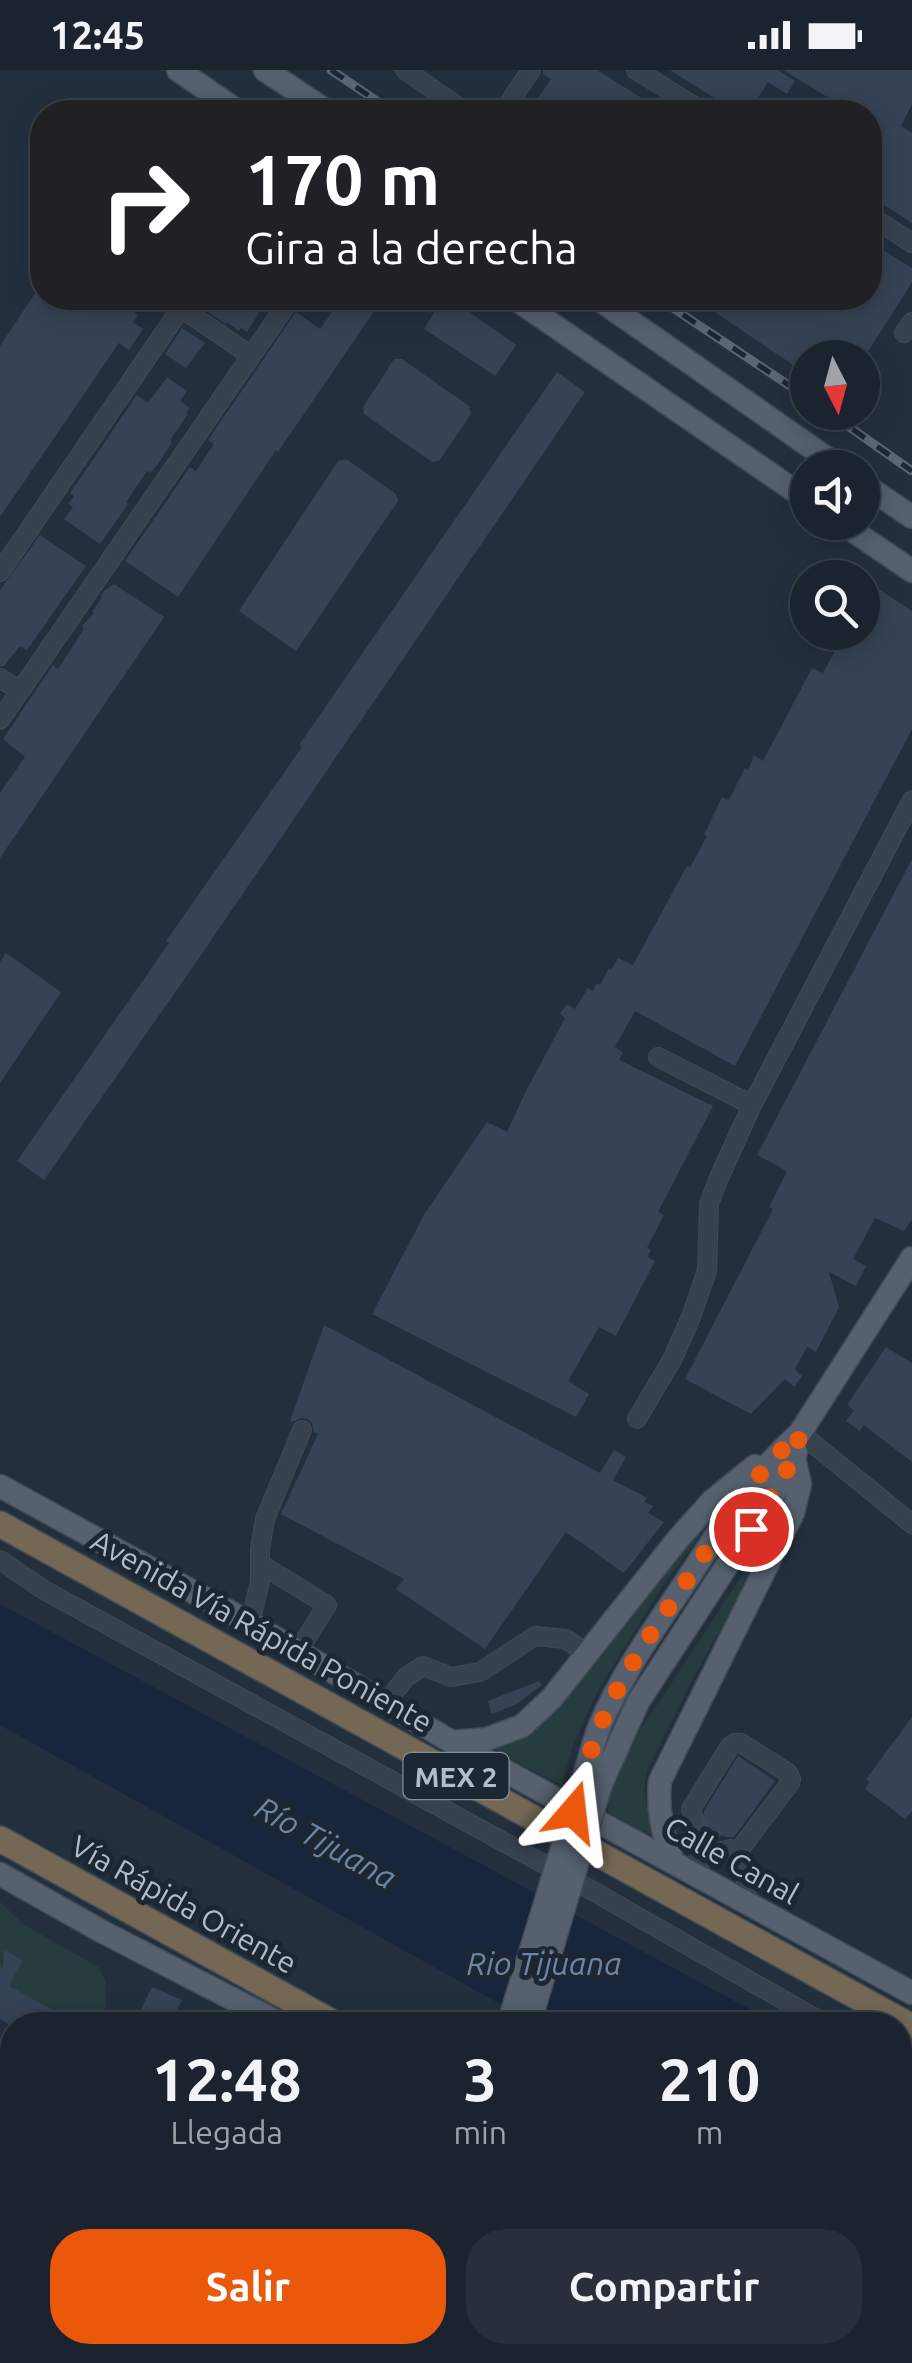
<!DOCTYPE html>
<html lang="es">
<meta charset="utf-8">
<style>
:root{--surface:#1b232e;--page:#282f3a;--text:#f1f3f6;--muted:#a0a4aa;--line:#39404a;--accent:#ea580c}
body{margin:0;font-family:Ubuntu,sans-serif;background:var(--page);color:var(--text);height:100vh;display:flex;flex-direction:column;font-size:38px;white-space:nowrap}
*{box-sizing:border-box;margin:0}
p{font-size:32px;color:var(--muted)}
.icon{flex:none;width:55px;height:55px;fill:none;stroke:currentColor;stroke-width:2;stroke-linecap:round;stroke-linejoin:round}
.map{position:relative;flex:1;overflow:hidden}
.panel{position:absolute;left:0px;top:1942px;width:912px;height:352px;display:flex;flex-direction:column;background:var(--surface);border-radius:40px 40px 0 0;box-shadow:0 5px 25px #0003,0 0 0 2px var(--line)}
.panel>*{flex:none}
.hud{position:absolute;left:30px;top:30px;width:852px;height:210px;border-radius:40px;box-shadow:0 5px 25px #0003,0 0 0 2px var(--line);background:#202124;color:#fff;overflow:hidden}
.needle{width:65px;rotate:174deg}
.buttons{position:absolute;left:790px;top:270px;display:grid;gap:20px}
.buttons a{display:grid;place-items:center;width:90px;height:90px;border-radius:50%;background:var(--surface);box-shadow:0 5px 25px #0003,0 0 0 2px var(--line);font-size:50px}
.pin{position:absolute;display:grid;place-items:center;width:85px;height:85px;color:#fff;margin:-42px;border:5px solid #fff;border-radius:50%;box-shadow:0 2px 10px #0007}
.me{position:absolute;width:110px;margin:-55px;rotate:17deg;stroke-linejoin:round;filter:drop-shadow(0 0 8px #0008)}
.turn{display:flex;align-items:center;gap:35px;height:210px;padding:0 50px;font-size:45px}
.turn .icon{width:130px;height:130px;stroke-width:2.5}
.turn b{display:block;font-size:70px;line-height:85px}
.eta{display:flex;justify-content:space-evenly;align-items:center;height:170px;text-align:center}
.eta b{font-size:60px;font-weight:700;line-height:70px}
.primary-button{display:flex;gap:20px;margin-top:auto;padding:20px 50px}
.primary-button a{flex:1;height:115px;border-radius:40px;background:var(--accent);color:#fff;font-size:40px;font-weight:700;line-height:115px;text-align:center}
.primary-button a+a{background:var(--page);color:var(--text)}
.status{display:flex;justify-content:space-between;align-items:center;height:70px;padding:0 50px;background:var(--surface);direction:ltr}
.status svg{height:28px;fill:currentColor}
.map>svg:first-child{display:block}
.green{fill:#263c3f}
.water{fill:#17263c}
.building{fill:#364354}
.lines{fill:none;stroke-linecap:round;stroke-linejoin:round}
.minor-tunnel{stroke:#3a4453;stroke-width:18;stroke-dasharray:18 9;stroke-linecap:butt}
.minor-casing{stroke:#414a57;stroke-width:20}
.major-casing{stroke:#414a57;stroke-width:25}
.highway-casing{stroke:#434c59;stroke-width:28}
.minor{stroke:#38414e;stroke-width:18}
.major{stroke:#56606e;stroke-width:22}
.highway{stroke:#746855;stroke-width:25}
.rail-casing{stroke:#5a6575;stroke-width:9}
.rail{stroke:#1d2633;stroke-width:5;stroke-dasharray:15;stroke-linecap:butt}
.major-bridge-casing{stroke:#414a57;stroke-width:25;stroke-linecap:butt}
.major-bridge{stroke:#56606e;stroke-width:22}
.route{stroke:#ea580c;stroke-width:18;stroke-dasharray:0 32.4}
.labels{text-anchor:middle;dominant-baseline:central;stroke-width:10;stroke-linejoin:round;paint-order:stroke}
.shield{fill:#1d2633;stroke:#878f9c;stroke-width:2.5}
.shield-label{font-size:28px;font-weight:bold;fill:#b4bcc9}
.street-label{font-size:30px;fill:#b4bcc9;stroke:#1d2633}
.water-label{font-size:32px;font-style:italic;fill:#6d86a8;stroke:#1d2633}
</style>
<div class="status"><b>12:45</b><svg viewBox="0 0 49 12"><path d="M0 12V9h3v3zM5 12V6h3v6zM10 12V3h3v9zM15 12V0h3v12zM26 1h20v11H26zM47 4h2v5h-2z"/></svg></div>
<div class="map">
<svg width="912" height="2293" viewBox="0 0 912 2293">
<rect width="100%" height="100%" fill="#242f3e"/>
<path class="green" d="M724,1434L662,1517L597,1622L573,1675L562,1716L483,1674L495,1671Z
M786,1437L749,1509L691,1612L647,1701L644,1722L652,1760L650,1765L609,1743C601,1717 645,1650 662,1628Z
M0,1832L23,1854L98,1897L105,1910L106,1936L100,1955H82L9,1916L23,1890L5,1899L0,1896Z"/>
<path class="water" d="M0,1534L779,1955H538L0,1655Z
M900,2021L912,2028V2174L900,2167Z"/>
<path class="building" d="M543,0H597L664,42H529L551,9L543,4Z
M670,0H778L795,11L787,24L768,12L752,38L740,30L736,36L721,27L719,31Z
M783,0H912V34L901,56L912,63V153L870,126V42H826L834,31Z
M870,172L912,198V212L864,288H808V305L694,228H798L811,236L816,228H870Z
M42,213V228H112L138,245L133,252L143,259L129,280L119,273L0,447V276Z
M200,228H268L247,262L241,258L239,261L227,252L226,254L198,235Z
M342,228H383L278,382L276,380L178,527L125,491L190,397L196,401L214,374L208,370L296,242L320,259Z
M443,228H450L516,275L495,306L424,259Z
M182,258L205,273L186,298L165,284Z
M394,289H402L469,336L471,344L439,391L432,392L364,344L363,337Z
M557,302L585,322L197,891L44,1110L17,1091L169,873L166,871L302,677L299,675Z
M167,307L187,321L180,331L190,338L186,343L188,344L170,370L172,372L158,394L150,403L147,401L126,432L128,434L100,474L64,449L73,437L68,434L74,426L70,423L137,325L148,333Z
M346,389L396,424L398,431L296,581L239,541L338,391Z
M40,465L86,496L27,580L20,576L4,596H0V520Z
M114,514L164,547L0,788V723L25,687L3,669L53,595L58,599L70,581L84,558L82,556L94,543L92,542L102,527L101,526L104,521Z
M871,514L912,541V659L735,996L635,941L615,977L623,983L619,990L713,1036L658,1142L664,1145L647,1178L651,1180L648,1187L655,1191L616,1266L599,1257L568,1311L589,1324L576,1347L372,1244L425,1143L487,1052L507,1062L527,1019L565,948L560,944L567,934L575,939L588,918L593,921L597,913L600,915L609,898L611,900L618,888L633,895L687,796L690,798L707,766L704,765L722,727L729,730L745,698L748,700L754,686L763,691L812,598L823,603L845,562H862V527Z
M912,789V1149L904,1161L875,1148L853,1189L866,1196L856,1216L829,1202L839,1237L816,1282L807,1277L795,1299L802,1306L794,1317L785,1309L751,1344L685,1309L773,1139L769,1137L787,1101L757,1085Z
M6,883L61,922L0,1013V892Z
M324,1255L600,1403L614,1380L626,1387L613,1410L647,1428L644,1432L653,1436L648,1443L664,1452L624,1503L566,1462L485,1579L396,1519L404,1509L281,1444L318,1364L314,1362L312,1353L308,1349L301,1348L293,1352L290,1351Z
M886,1277L912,1293V1392L864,1355L860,1361L846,1351L854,1340L847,1335Z
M539,1611L542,1615L515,1635L491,1644L488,1631Z
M912,1647V1741L905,1749L865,1719L870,1712L866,1709Z
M738,1686L775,1711L734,1767H726L721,1765L718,1769L699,1777L683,1769L681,1764L684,1757L695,1760L702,1756L705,1751L704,1741Z
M4,1880L23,1890L9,1916L82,1955H10L0,1949V1896L3,1898Z
M152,1917L182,1930L169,1955H133Z"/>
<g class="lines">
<path class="minor-tunnel" d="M693,1748L718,1769"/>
<g class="minor-casing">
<path id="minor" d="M405,0L466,42
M636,0L704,42
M503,42L531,0
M870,146L912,173
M181,238L250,285
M904,263L912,252
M0,502L188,228
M0,608L20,621
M0,650L291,228
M658,987L752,1035
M637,1349L673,1288L691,1247L707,1201L709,1134L718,1110L752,1035L912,730
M800,1363L912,1454
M0,1490L44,1520L593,1821L827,1955
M260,1494L327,1535L298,1581
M250,1553L260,1512V1479L265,1449L302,1360
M386,1633L406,1607L423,1596L451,1607L480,1602L535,1566L566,1569L587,1584
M693,1748L691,1739L730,1676L735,1673H741L788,1703L791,1709L790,1713L737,1783
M685,1799L714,1783L731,1779C748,1791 746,1813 747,1833
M196,1955H200
M900,1997L912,2004
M228,2293L229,2282
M267,2293L268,2290"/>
</g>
<g class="major-casing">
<path id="major" d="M178,0L239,42
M265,0L328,42
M514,228L808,430
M597,228L841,398
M862,413L912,447
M840,452L912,501
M0,1416L250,1553L452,1672L912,1923
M452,1672L487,1669L522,1656L552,1628L678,1469L712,1431L755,1396
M584,1706C589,1689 594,1671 600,1655C624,1598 663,1547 696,1496C728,1448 755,1402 800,1363L912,1188
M601,1714L638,1632L771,1428L794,1388L796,1381
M673,1792C663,1765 657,1741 660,1711L793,1443L800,1414L794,1388
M0,1804L101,1861L283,1955
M832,2282L848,2293
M357,2293L360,2282
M399,2293L402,2282
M434,2293L438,2282
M485,2293L489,2282"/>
</g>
<g class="highway-casing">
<path id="highway" d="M0,1454L912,1957
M0,1769L337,1955
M890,2282L905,2293"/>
</g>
<use href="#minor" class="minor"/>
<use href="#major" class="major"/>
<use href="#highway" class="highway"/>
<g class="rail-casing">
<path id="rail" d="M331,0L393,42
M658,228L808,328
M828,342L912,401"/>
</g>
<use href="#rail" class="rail"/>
<g class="major-bridge-casing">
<path id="major-bridge" d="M508,1955L584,1706
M529,1955L601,1714"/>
</g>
<use href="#major-bridge" class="major-bridge"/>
</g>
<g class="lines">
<path class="route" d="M573,1742C582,1713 589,1682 601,1654C623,1602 657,1555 688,1509C723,1456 751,1406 800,1363L794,1388L751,1459"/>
</g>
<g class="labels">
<rect class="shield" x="403.5" y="1683" width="105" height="46" rx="8"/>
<g class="shield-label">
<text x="456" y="1706">MEX 2</text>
</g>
<g class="street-label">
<text transform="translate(262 1561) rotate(29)">Avenida Vía Rápida Poniente</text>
<text transform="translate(732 1790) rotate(29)">Calle Canal</text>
<text transform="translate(184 1834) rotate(29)">Vía Rápida Oriente</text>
</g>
<g class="water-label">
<text transform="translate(326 1772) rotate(29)">Río Tijuana</text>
<text x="544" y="1893">Rio Tijuana</text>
</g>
</g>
</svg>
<div class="buttons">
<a><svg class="needle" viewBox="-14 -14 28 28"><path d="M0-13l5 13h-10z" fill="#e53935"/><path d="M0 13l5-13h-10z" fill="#a0a4aa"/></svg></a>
<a><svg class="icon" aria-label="sound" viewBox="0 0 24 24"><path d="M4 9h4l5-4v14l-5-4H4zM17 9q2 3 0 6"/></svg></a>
<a><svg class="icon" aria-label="search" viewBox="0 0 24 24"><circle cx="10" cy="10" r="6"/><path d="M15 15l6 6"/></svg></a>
</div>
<div class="pin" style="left:751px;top:1459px;background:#d93025"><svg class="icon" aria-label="arrive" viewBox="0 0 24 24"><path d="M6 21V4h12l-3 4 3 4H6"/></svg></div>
<svg class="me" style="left:573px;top:1742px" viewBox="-20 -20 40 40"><path d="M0-17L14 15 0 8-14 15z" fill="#ea580c" stroke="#fff" stroke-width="4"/></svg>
<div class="hud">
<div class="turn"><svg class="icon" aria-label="right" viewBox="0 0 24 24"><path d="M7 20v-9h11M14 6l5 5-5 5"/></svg><div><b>170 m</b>Gira a la derecha</div></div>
</div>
<section class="panel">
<div class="eta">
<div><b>12:48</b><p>Llegada</p></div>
<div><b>3</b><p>min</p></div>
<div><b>210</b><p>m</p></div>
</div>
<div class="primary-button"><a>Salir</a><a>Compartir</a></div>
</section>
</div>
